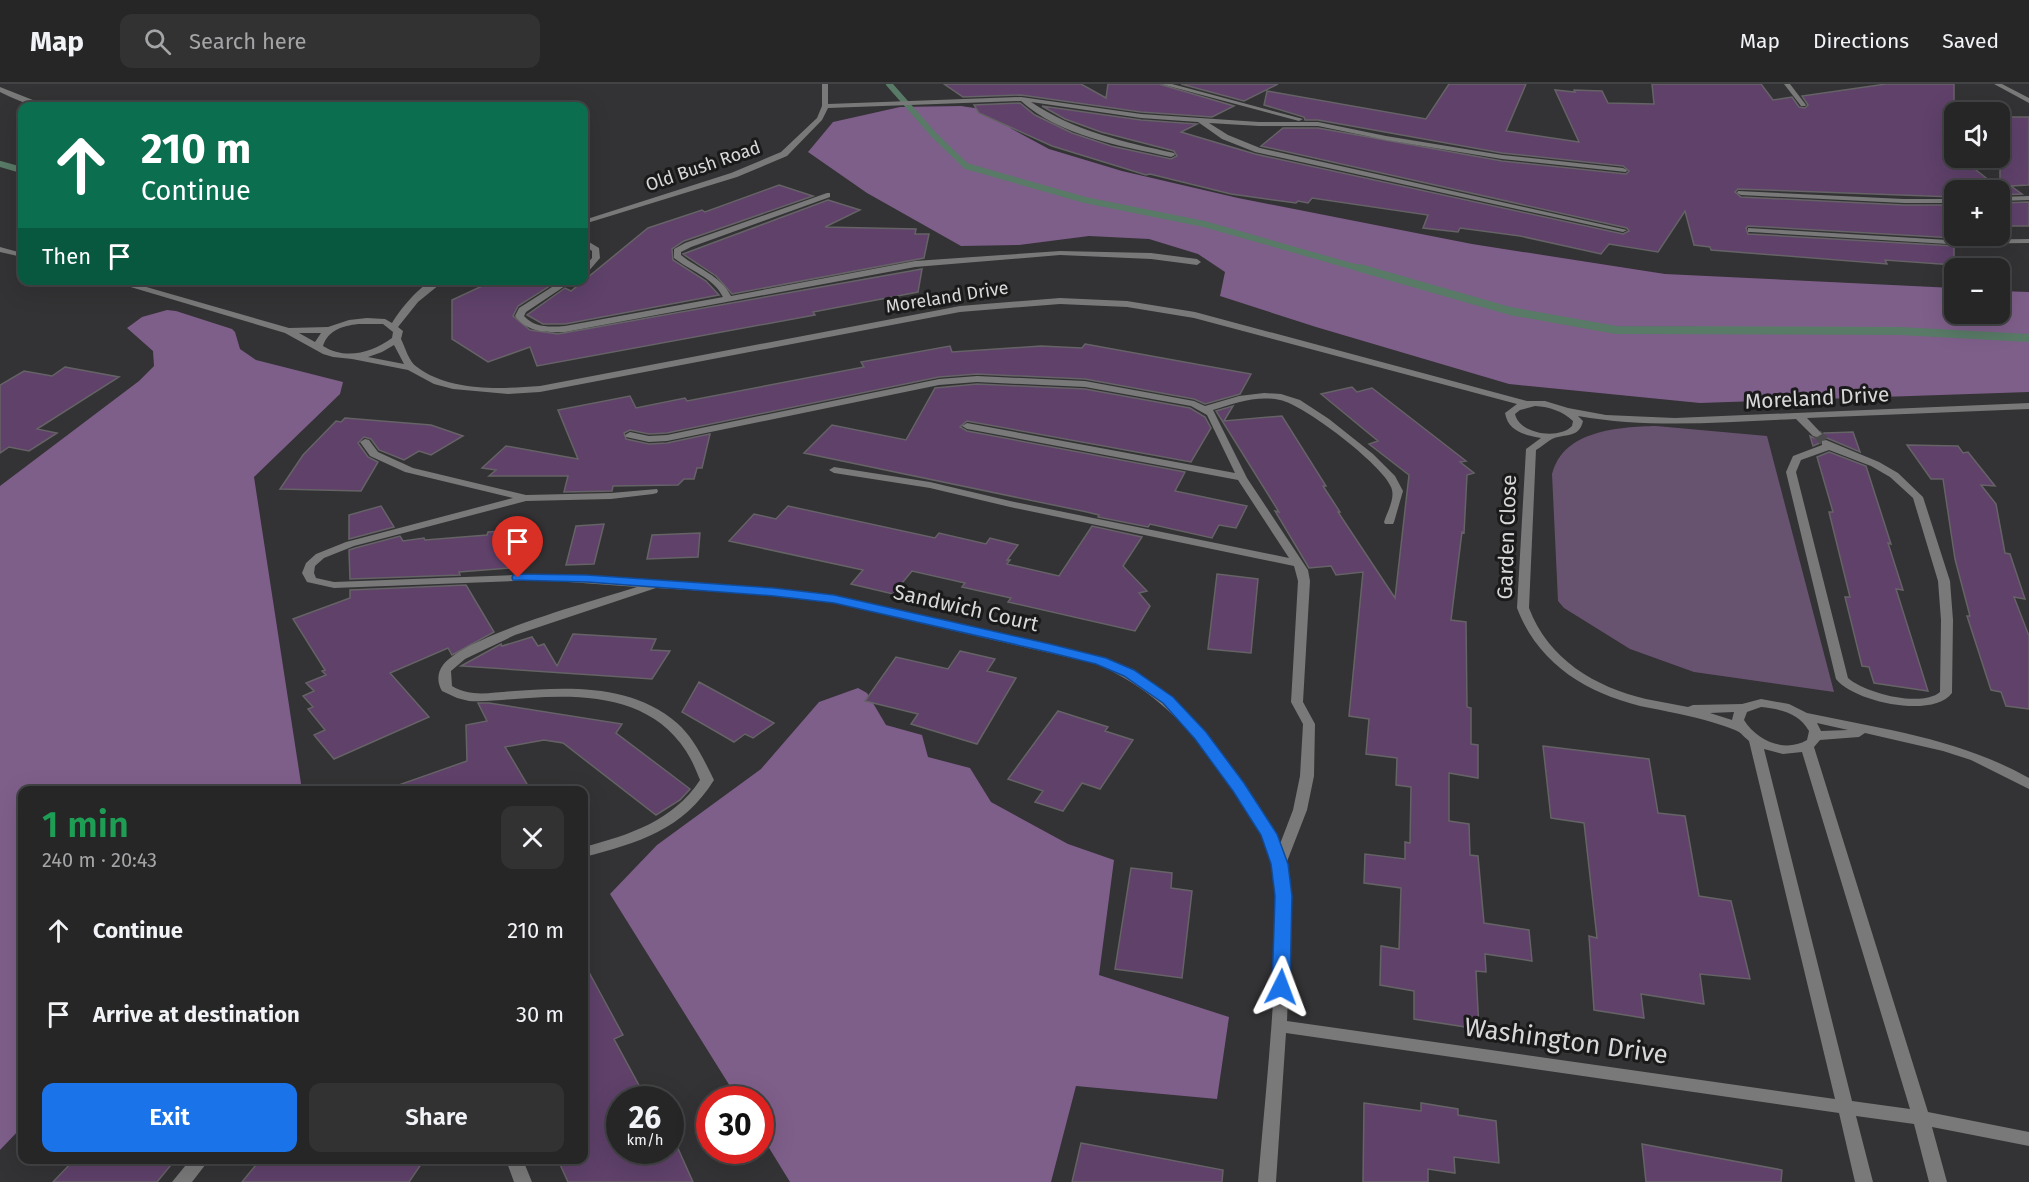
<!DOCTYPE html>
<meta charset="utf-8">
<style>
:root{--surface:#262627;--page:#323233;--text:#f1f3f6;--muted:#a4a5a7;--line:#424344;--accent:#1a73e8}
body{margin:0;font-family:"Fira Sans",sans-serif;background:var(--page);color:var(--text);height:100vh;display:flex;flex-direction:column;font-size:22px;white-space:nowrap}
*{box-sizing:border-box;margin:0}
p{font-size:20px;color:var(--muted)}
.icon{flex:none;width:33px;height:33px;fill:none;stroke:currentColor;stroke-width:2;stroke-linecap:round;stroke-linejoin:round}
.map{position:relative;flex:1;overflow:hidden}
.side{position:absolute;left:18px;top:702px;width:570px;height:378px;display:flex;flex-direction:column;background:var(--surface);border-radius:12px;box-shadow:0 6px 24px #0002,0 0 0 2px var(--line)}
.side>*{flex:none}
.hud{position:absolute;left:18px;top:18px;width:570px;height:183px;border-radius:12px;box-shadow:0 6px 24px #0002,0 0 0 2px var(--line);background:#0b6e4f;color:#fff;overflow:hidden}
.fabs{position:absolute;left:1944px;top:18px;display:grid;gap:12px}
.fabs a{display:grid;place-items:center;width:66px;height:66px;border-radius:12px;background:var(--surface);box-shadow:0 6px 24px #0002,0 0 0 2px var(--line);font-size:30px}
.speed{position:absolute;left:606px;top:1002px;display:flex;gap:12px;font-size:30px;font-weight:700;text-align:center}
.speed>*{display:grid;place-content:center;width:78px;height:78px;border-radius:50%;background:var(--surface);box-shadow:0 6px 24px #0002,0 0 0 2px var(--line);line-height:1}
.speed small{font-size:15px;font-weight:400}
.speed .limit{border:9px solid #d22;background:#fff;color:#111}
.pin{position:absolute;display:grid;place-items:center;width:51px;height:51px;color:#fff;margin:-62px -26px;border-radius:50% 50% 50% 0;rotate:-45deg;box-shadow:0 0 6px #0007}
.pin .icon{rotate:45deg}
.me{position:absolute;width:66px;margin:-33px;rotate:3deg;stroke-linejoin:round;filter:drop-shadow(0 0 4px #0008)}
.turn{display:flex;align-items:center;gap:21px;height:126px;padding:0 24px;font-size:27px}
.turn .icon{width:78px;height:78px;stroke-width:2.5}
.turn b{display:block;font-size:42px;line-height:51px}
.then{display:flex;align-items:center;height:57px;padding:0 24px;background:#0003;gap:12px;font-size:22px}
.round{display:grid;place-items:center;flex:none;width:63px;height:63px;border-radius:12px;background:var(--page)}
.summary{display:flex;align-items:center;justify-content:space-between;height:102px;padding:0 24px}
h1{font-size:36px;font-weight:600;line-height:45px;color:#1e9e55}
.primary-button{display:flex;gap:12px;margin-top:auto;padding:12px 24px}
.primary-button a{flex:1;height:69px;border-radius:12px;background:var(--accent);color:#fff;font-size:24px;font-weight:600;line-height:69px;text-align:center}
.primary-button a+a{background:var(--page);color:var(--text)}
ul{padding:0;list-style:none}
li{display:flex;align-items:center;gap:18px;height:84px;padding:0 24px}
li div{flex:1}
li b{display:block;font-size:22px}
li em{font-style:normal}
header{display:flex;align-items:center;gap:36px;box-sizing:border-box;height:84px;padding:0 30px;background:var(--surface);border-bottom:2px solid var(--line)}
header strong{font-size:28px}
nav{display:flex;gap:33px;margin-inline-start:auto;font-size:21px}
.search{width:420px;height:54px;background:var(--page);display:flex;align-items:center;gap:15px;box-sizing:border-box;padding:0 21px;border-radius:12px;color:var(--muted);font-size:22px}
.map>svg:first-child{display:block}
.green{fill:#67536f}
.forest{fill:#7e5f8a}
.lines{fill:none;stroke-linecap:round;stroke-linejoin:round}
.stream-far1{stroke:#587a66;stroke-width:6}
.stream{stroke:#587a66;stroke-width:8}
.building{fill:#5f416a;stroke:#656366;stroke-width:1.5}
.minor-tunnel{stroke:#4c4b4d;stroke-width:10;stroke-dasharray:10 4.5;stroke-linecap:butt}
.minor{fill:#787978;fill-rule:evenodd}
.route{fill:#1a73e8;stroke:#114b97;stroke-width:1.5}
.labels{text-anchor:middle;dominant-baseline:central;stroke-width:6;stroke-linejoin:round;paint-order:stroke}
.far-street-label{font-size:18px;fill:#d8d7d9;stroke:#1b1a1b}
.street-label{font-size:21px;fill:#d8d7d9;stroke:#1b1a1b}
.near-street-label{font-size:26px;fill:#d8d7d9;stroke:#1b1a1b}
</style>
<header>
<strong>Map</strong>
<div class="search"><svg class="icon" aria-label="search" viewBox="0 0 24 24"><circle cx="10" cy="10" r="6"/><path d="M15 15l6 6"/></svg>Search here</div>
<nav><a>Map</a><a>Directions</a><a>Saved</a></nav>
</header>
<div class="map">
<svg width="2029" height="1098" viewBox="0 0 2029 1098">
<rect width="100%" height="100%" fill="#333234"/>
<path class="green" d="M1656,342L1767,352L1834,608L1694,588L1630,565L1564,524L1558,517L1552,390C1563,346 1619,343 1656,342Z"/>
<path class="forest" d="M961,22L988,26L1012,45L1049,65L1122,87L1238,114L1472,160L1665,190L1954,204V230H2000V207L2029,208V308L1700,319L1509,300L1316,243L1220,212L1225,188L1198,170L1149,155L1089,152L1019,161L961,162L867,109L808,68L833,38L900,23Z
M167,226L176,227L232,245L235,248L240,265L256,276L343,298L340,310L254,393L302,706H22V1043L0,1066V402L139,297L154,282L153,267L127,244L142,233Z
M858,604L867,609L886,641L922,651L928,673L970,684L991,718L1068,760L1114,776L1099,891L1229,933L1217,1015L1076,1002L1051,1098H790L761,1051L760,1016L738,1015L610,810L657,761L761,685L819,618Z"/>
<g class="lines">
<path class="stream-far1" d="M889,0L934,51L966,82L1085,116L1204,140L1365,186
M0,80L18,85"/>
<path class="stream" d="M1360,184L1510,227L1616,246L1900,247L2029,254"/>
</g>
<path class="building" d="M944,0H1081L1106,14L1108,0H1159L1234,22L1212,33L1141,28L1021,11L963,13Z
M1181,0H1278L1244,17Z
M1449,0H1526L1506,47L1579,58L1555,6L1575,8L1574,6L1602,7L1608,19L1654,20L1652,0H1761L1773,16L1792,13L1799,23L1805,24L1808,21L1802,12L1886,0H1954V74H1961L2000,105V33H2029V101L2011,102L2022,110L2000,111V106H1970L1954,96V113L1738,105L1735,108L1741,113L1904,121H1954V154L1748,142L1746,144L1748,150L1954,162V181L1885,176L1887,180L1711,166L1710,163L1694,161L1685,127L1658,168L1609,160L1601,170L1520,152L1460,144L1458,148L1423,144L1428,131L1312,114L1308,119L1298,117L1296,119L1231,110L1150,90L1146,91L1052,62L979,29L974,21L1020,19L1035,31L1072,49L1111,62L1171,75L1177,72L1174,67L1101,48L1065,35L1042,22L1141,36L1197,40L1181,48L1255,70L1623,150L1629,147L1627,144L1261,62L1283,44H1318L1502,77L1626,90L1629,87L1623,82L1502,69L1318,36H1305L1304,33L1264,21L1267,7L1426,35Z
M779,101L813,112L684,157L672,165L673,176L706,197L719,211L565,240H543L527,231L565,204L571,207L648,144L702,126L705,128Z
M828,116L860,126L825,143L916,145L915,150H929L924,174L732,210L716,192L683,170Z
M2029,118V142H2000V119Z
M922,185L918,208L813,228L815,231L537,282L530,263L488,278L452,255V216L495,196H543L553,200L518,222L513,232L530,246L558,250Z
M1085,260L1251,290L1240,310L1205,320L1194,315L1085,295L977,290L939,293L667,349L649,350L630,346L624,349L626,355L649,360L667,359L710,350L702,384H697L694,395H684L678,401L613,402L612,407L564,408L568,392H489L496,386L482,384L506,362L578,375L558,326L630,312L636,324L685,314L687,317L864,283L861,278L950,262L952,268L1041,262L1082,264Z
M65,283L119,293L37,345L57,349L29,367L9,363L0,369V301L24,287L52,292Z
M977,300L1085,305L1190,324L1205,333L1211,344L1191,378L967,337L960,343L967,347L1185,388L1175,407L1247,422L1236,444L1219,441L1212,454L1150,440L1148,443L1098,433L1099,431L1087,428L804,369L832,341L906,356L935,304Z
M1352,303L1357,308L1372,304L1466,377L1460,378L1474,389L1467,391L1464,449L1462,448L1451,536L1466,538L1467,623L1471,624V660L1478,661V694L1449,689V737L1469,740L1470,771L1478,772L1484,839L1529,846L1532,877L1485,870L1486,888L1476,887L1479,945L1414,935V907L1380,901L1381,862L1399,865L1401,804L1364,799L1365,770L1405,775V758L1410,759L1411,703L1396,701L1397,674L1366,670L1369,635L1349,632L1363,488L1336,491L1331,482L1309,484L1275,427L1279,428L1216,327L1233,322L1224,337L1282,332L1326,402H1323L1340,428H1338L1395,514L1409,391L1369,360L1378,357L1321,310Z
M345,334L431,341L463,352L431,371L419,367L404,376L379,366L371,355L364,353L358,359L368,373L378,378L361,407L280,405L303,371L336,337L341,338Z
M1853,348L1860,368L1827,354L1821,355L1820,359L1813,362L1810,352L1816,355L1824,349Z
M1907,361L1958,362L1963,369L1968,368L1995,402L1981,401L1996,420L2005,469L2010,470L2025,515L2014,513L2029,552V625L2006,622L2001,608L1991,606L1967,532H1970L1955,475L1943,395H1931Z
M1829,368L1866,382L1891,460L1888,459L1903,506L1896,505L1928,607L1874,599L1869,583L1862,582L1845,513H1850L1829,428H1833L1817,373Z
M381,422L394,443L349,455V431Z
M788,422L935,454L939,449L986,460L990,454L1018,461L1007,476H1010L1007,480L1059,492L1092,442L1142,453L1123,482L1147,507L1139,509L1150,522L1135,547L1008,518L1011,514L962,503L965,499L912,487L893,510L851,500L863,486L729,457L754,430L776,435Z
M604,440L594,480L566,481L576,442Z
M517,446L510,484L459,488L460,491L350,495L349,466L355,464L400,452L403,457L424,454L425,456L487,451L488,448Z
M700,449L698,473L647,475L652,451Z
M1217,490L1258,495L1251,569L1208,565Z
M466,501L494,548L452,571L448,564L390,589L429,633L334,675L314,651L325,646L308,625L313,623L303,612L314,607L306,599L326,591L322,587L325,586L293,535L350,514V506Z
M573,550L656,555L651,566L670,567L652,595L461,582L501,560L502,562L532,553L538,562L544,560L557,582Z
M960,567L995,575L987,587L1016,594L977,660L911,640L918,630L865,617L896,573L948,585Z
M699,598L774,639L753,654L745,650L734,658L682,628Z
M478,619H489L622,640L616,649L690,705L680,716L656,731L563,659L544,656L505,663L527,700L509,706H393V703L467,677L466,641L487,637Z
M1058,627L1108,643L1105,647L1133,656L1100,705L1082,699L1063,727L1035,718L1043,707L1008,695Z
M1543,662L1649,675L1658,729L1685,732L1699,812L1731,817L1750,895L1700,890L1704,920L1641,910L1644,934L1594,926L1589,852L1597,854L1584,739L1551,734Z
M1131,784L1172,789L1171,804L1192,807L1182,894L1115,885Z
M584,879L623,951L614,955L647,1016H620V1066H670V1062L676,1060L693,1098H568L558,1076H584Z
M1364,1019L1421,1027V1019L1458,1025V1031L1496,1037L1499,1079L1454,1073L1455,1089L1428,1085V1098H1363Z
M1081,1059L1223,1086L1222,1098H1072Z
M1642,1060L1782,1086L1781,1098H1646Z
M74,1076H175L157,1098H53Z
M260,1076H424L409,1098H242Z"/>
<g class="lines">
<path class="minor-tunnel" d="M1817,350L1826,359"/>
<path class="minor" d="M822,0H828V20L1021,13L1141,30L1259,38H1318L1386,52L1502,71L1623,84L1627,86L1626,88L1502,75L1386,56L1318,42H1259L1209,39L1228,51L1260,64L1627,146L1623,148L1255,68L1222,55L1198,38L1141,34L1031,18C1074,47 1124,58 1174,69L1175,71L1171,73C1121,62 1060,52 1021,17L828,24L822,36L787,72L737,93L584,140V136L731,89L781,68L817,34L822,22Z
M1161,0H1172L1303,35L1299,37Z
M1784,0H1790L1806,21L1805,22H1801Z
M1994,0H2002L2029,14V19Z
M0,3L48,22C32,24 15,15 0,8Z
M1738,107L1904,115H1954V119H1904L1741,111L1737,109Z
M827,109H830V113L691,163L681,168V171C698,185 720,191 731,212L915,177L1060,167L1151,169L1197,175L1201,178L1197,181L1151,175L1060,171L915,183L565,248C546,249 527,248 515,232L519,224L563,196H574L526,228L524,232C535,244 549,243 565,242L723,213C713,193 690,187 674,174V165L685,159Z
M2029,112V116L2000,117V113Z
M1748,144L1948,156L2029,155V159L1948,160L1751,148H1748Z
M584,155L599,164L600,174L587,189L584,190V183L592,174V167L584,161Z
M0,163L22,169V173L0,168Z
M107,196H122L289,244L328,243L349,236L367,234L385,235L392,239C400,226 420,200 435,196C438,196 442,196 445,196L418,218L398,243L403,247L401,255C405,263 409,278 417,283C450,308 501,305 540,302L960,222L1060,214L1127,217L1195,228L1527,317H1545L1568,324L1606,331L1675,334L2029,319V325L1807,334L1822,350L1817,353L1813,352L1796,335C1724,338 1650,345 1578,332L1583,337C1579,355 1565,349 1552,355C1547,358 1541,363 1536,366L1529,524C1548,575 1595,603 1646,615C1660,618 1674,620 1688,623L1693,621L1742,620L1761,615L1789,620L1807,629C1883,645 1960,655 2029,694V705L1971,676L1943,667L1865,649L1859,653L1820,656L1814,663L1928,1028L2029,1048V1062L1932,1043L1947,1098H1929L1914,1040L1856,1032L1873,1098H1855L1839,1029L1286,949L1276,1098H1258C1264,1025 1272,953 1275,880C1276,842 1280,804 1268,767C1257,733 1232,703 1211,675C1178,631 1147,603 1097,580L834,519L774,511L656,504L515,551L465,575L451,587L452,602C471,614 493,608 514,607C570,603 632,600 677,639C694,654 704,676 714,696C683,746 638,759 584,773V763C629,751 673,737 700,696C696,686 692,676 686,667C651,613 587,610 529,614C509,615 489,618 469,617L457,614L442,607C437,599 437,589 443,581C466,551 597,516 637,503L541,496L334,504L307,498L302,489L306,479L316,470L346,458L513,414L405,388L370,372L360,358L365,355L369,356L378,368L413,384L526,411L611,409L657,405L658,407L657,409L653,410L611,415L526,417L354,462L324,474L315,482L314,489L316,494L334,498L541,490L774,505L834,511L1105,574C1165,602 1194,634 1233,686C1251,709 1268,733 1280,760L1293,726L1300,692L1303,640L1291,618L1298,497L1294,482L1010,423L930,404L834,389L829,386L834,383L930,398L1010,417L1289,474L1238,396L967,345L962,342L967,339L1235,389L1207,331L1191,322L1085,303L977,298L939,301L667,357L649,358L626,353L625,351L630,348L649,352L667,351L939,295L977,292L1085,297L1194,317L1205,322L1239,312L1264,309L1281,310L1300,316L1329,335L1373,370L1395,392L1403,407L1394,438L1393,440H1385L1384,438C1387,428 1396,414 1391,403C1383,381 1303,320 1280,316C1257,311 1235,319 1213,326L1247,394L1308,486L1310,497L1303,618L1315,640L1314,692L1307,726L1286,780L1290,807L1291,834L1287,937L1835,1015L1749,657C1745,654 1742,650 1739,648C1734,645 1727,643 1721,641C1698,633 1675,629 1650,624C1591,612 1539,582 1517,524L1526,365L1541,354C1524,351 1508,347 1505,329L1517,320L1194,234L1127,223L1060,220L960,228L540,308L508,310L453,305L434,300L408,286L352,275L333,273L323,270L285,249ZM358,240H383L393,248L392,254C372,269 345,276 323,262C328,246 343,242 358,240ZM299,249H321L315,258ZM394,261L404,280L368,273L382,268ZM1535,322C1550,323 1562,327 1573,337L1572,342C1559,356 1519,350 1515,330L1520,326ZM1761,623C1780,625 1799,629 1809,647L1807,656C1785,669 1757,657 1744,636L1747,628ZM1734,628L1732,636L1710,629ZM1817,639L1848,646L1821,647ZM1764,665L1783,670L1802,668L1910,1025L1852,1017Z
M1826,356L1879,378L1898,389L1923,413L1950,497L1953,536L1952,609C1933,635 1854,618 1836,595L1786,388L1793,372L1822,361V357ZM1829,366L1871,382L1890,393L1913,414L1938,497L1941,536L1940,608C1921,624 1865,609 1848,594L1796,388L1801,376Z
M190,1076H209L192,1098H172Z
M506,1076H523L532,1098H514Z"/>
</g>
<path class="route" d="M518,490L587,491L774,504L834,511L1050,560L1106,574L1134,586L1173,613L1206,648L1244,699L1277,750L1288,780L1292,812L1290,903L1287,908L1281,910L1275,908L1272,903L1275,812L1271,780L1261,751L1233,707L1195,655L1163,619L1124,592L1096,580L1048,568L834,519L774,512L587,498L513,496L512,494L513,491Z"/>
<g class="labels">
<g class="far-street-label">
<text transform="translate(703 82) rotate(-19)">Old Bush Road</text>
<text transform="translate(947 213) rotate(-9)">Moreland Drive</text>
</g>
<g class="street-label">
<text transform="translate(1817 314) rotate(-3)">Moreland Drive</text>
<text transform="translate(1507 453) rotate(-88)">Garden Close</text>
<text transform="translate(966 524) rotate(13)">Sandwich Court</text>
</g>
<g class="near-street-label">
<text transform="translate(1566 957) rotate(8)">Washington Drive</text>
</g>
</g>
</svg>
<div class="fabs">
<a><svg class="icon" aria-label="sound" viewBox="0 0 24 24"><path d="M4 9h4l5-4v14l-5-4H4zM17 9q2 3 0 6"/></svg></a>
<a>+</a>
<a>−</a>
</div>
<div class="speed"><div>26<small>km/h</small></div><div class="limit">30</div></div>
<div class="pin" style="left:518px;top:494px;background:#d93025"><svg class="icon" aria-label="arrive" viewBox="0 0 24 24"><path d="M6 21V4h12l-3 4 3 4H6"/></svg></div>
<svg class="me" style="left:1281px;top:903px" viewBox="-20 -20 40 40"><path d="M0-17L14 15 0 8-14 15z" fill="#1a73e8" stroke="#fff" stroke-width="4"/></svg>
<div class="hud">
<div class="turn"><svg class="icon" aria-label="ahead" viewBox="0 0 24 24"><path d="M12 20V5M6 11l6-6 6 6"/></svg><div><b>210 m</b>Continue</div></div>
<div class="then">Then<svg class="icon" aria-label="arrive" viewBox="0 0 24 24"><path d="M6 21V4h12l-3 4 3 4H6"/></svg></div>
</div>
<section class="side">
<div class="summary"><div><h1>1 min</h1><p>240 m · 20:43</p></div><a class="round"><svg class="icon" aria-label="close" viewBox="0 0 24 24"><path d="M6 6l12 12M18 6L6 18"/></svg></a></div>
<ul>
<li><svg class="icon" aria-label="ahead" viewBox="0 0 24 24"><path d="M12 20V5M6 11l6-6 6 6"/></svg><div><b>Continue</b></div><em>210 m</em></li>
<li><svg class="icon" aria-label="arrive" viewBox="0 0 24 24"><path d="M6 21V4h12l-3 4 3 4H6"/></svg><div><b>Arrive at destination</b></div><em>30 m</em></li>
</ul>
<div class="primary-button"><a>Exit</a><a>Share</a></div>
</section>
</div>
